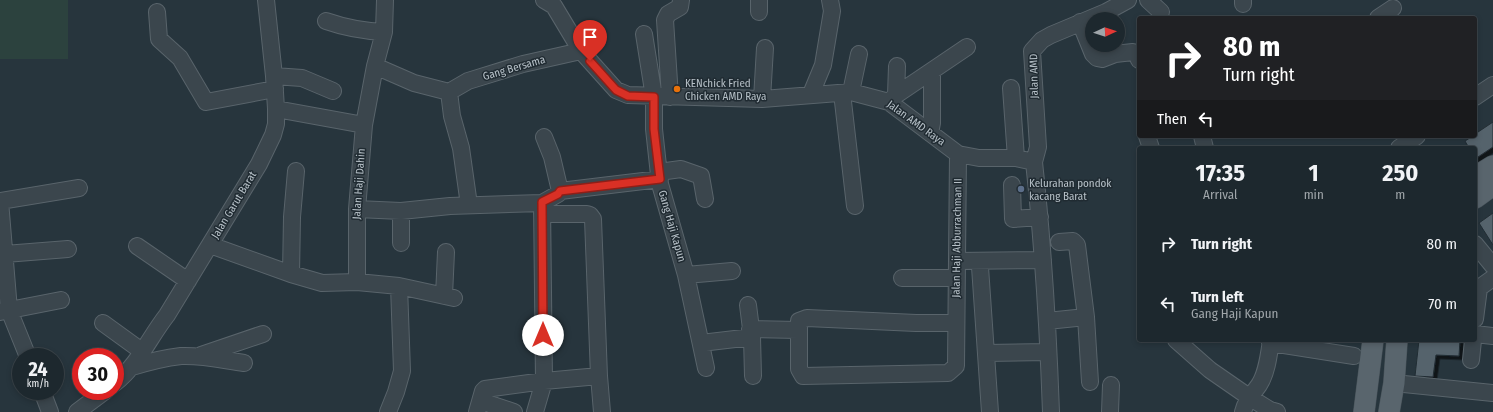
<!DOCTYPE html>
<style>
:root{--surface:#1d282e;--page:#2a343a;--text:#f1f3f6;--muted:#a0a6aa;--line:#3b444a}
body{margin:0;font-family:"Fira Sans Condensed",sans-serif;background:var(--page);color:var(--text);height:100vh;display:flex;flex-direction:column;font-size:15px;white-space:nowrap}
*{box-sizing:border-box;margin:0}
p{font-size:13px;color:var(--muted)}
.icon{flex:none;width:22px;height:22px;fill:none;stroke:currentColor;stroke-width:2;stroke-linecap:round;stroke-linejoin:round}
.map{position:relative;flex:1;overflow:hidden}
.drawer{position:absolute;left:1137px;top:146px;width:340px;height:196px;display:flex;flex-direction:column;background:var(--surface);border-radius:4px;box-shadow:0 2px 6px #0003,0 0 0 1px var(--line)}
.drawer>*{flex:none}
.banner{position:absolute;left:1137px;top:16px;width:340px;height:122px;border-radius:4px;box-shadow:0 2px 6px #0003,0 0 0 1px var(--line);background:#202124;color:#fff;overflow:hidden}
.needle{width:26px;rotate:87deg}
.tools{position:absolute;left:1085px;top:12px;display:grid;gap:8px}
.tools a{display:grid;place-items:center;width:40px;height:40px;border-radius:50%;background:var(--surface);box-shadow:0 2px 6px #0003,0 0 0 1px var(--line);font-size:20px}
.speed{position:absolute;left:12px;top:348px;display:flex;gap:8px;font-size:20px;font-weight:700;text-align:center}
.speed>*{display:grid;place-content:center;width:52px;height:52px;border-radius:50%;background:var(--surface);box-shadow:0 2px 6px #0003,0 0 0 1px var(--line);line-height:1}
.speed small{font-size:10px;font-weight:400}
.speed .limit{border:6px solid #d22;background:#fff;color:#111}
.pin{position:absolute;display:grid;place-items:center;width:34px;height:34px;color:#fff;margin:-41px -17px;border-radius:50% 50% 50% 0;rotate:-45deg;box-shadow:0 0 4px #0007}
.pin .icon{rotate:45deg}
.me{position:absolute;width:44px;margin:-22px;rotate:0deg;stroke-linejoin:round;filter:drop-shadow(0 0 3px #0008)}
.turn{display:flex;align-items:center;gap:14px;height:84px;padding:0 20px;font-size:18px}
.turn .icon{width:52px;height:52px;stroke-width:2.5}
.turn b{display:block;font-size:28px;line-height:34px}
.then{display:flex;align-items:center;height:38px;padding:0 20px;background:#0003;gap:8px;font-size:15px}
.eta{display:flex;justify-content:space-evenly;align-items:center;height:68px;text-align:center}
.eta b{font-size:24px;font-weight:700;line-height:28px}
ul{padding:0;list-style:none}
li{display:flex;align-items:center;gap:12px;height:60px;padding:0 20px}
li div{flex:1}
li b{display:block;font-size:15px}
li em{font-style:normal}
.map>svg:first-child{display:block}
.green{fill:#2c423e}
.building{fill:#55636c;stroke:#222d34;filter:url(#shadow)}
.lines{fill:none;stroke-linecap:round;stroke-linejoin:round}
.minor-casing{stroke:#59646b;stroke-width:18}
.major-casing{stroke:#475259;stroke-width:22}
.minor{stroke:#3b464d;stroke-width:16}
.major{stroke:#59656d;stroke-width:21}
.route-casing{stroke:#8d1f18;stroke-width:10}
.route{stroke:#d93025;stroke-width:7}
.food-dot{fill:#e8710a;stroke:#202b32;stroke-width:1.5}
.service-dot{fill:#5c6f8a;stroke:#202b32;stroke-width:1.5}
.labels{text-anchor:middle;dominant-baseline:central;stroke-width:3;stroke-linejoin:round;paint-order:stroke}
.street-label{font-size:11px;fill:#b7c1c8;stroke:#202b32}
.poi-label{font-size:11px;fill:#b7c1c8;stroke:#202b32;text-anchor:start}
</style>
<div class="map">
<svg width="1493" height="412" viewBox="0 0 1493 412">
<defs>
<filter id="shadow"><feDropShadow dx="3.5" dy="3.5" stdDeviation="0" flood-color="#0009"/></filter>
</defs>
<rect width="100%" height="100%" fill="#27353d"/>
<path class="green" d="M0,0H68V59H0Z"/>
<path class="building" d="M1493,122V147L1475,159V148H1469L1465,141L1473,136H1475V134Z
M1493,213V245L1479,223Z
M1419,340H1460L1459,356L1436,355L1433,377L1415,376Z"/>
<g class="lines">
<g class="minor-casing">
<path id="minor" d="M544,0L554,6L581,51L616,90L628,95L762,99L851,92L889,102L958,154L979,158H1016L1034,162
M759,0V12
M1148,0L1161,12
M1243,0V4
M157,12L159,39L180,58L206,102L275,89
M1378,18L1393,8
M326,21C346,28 363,31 384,32
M1080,22L1093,54L1097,58L1102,59L1115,54L1133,52L1137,55L1139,60
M644,34L654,97V129L660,184L686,275L706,368
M375,66L414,83L449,92
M274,76L302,78L333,91
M1011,88L1016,158
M449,92L468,81L523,64L581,51
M449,92L452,116L461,148L469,205
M851,92L859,54
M842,93L855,206
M811,94L823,65L832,11L830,0
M896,95L897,66
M670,97L665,20L668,14L680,7L681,0
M1475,97L1493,85
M762,99L765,48
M889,102L896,95L967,47
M276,109L364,125
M930,133L932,123V71
M1147,136L1151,148
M1202,136L1205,148
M544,137L552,157L560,191
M1399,148L1417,136
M659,172L681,169L701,176L705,199
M1012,185L1013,219L1040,217
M0,201L9,310L28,357
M0,201L79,188
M357,209L401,211L450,206L542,203L558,194L560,191L660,179
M542,214H587L590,215L593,219L599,376
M1059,242L1073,241L1077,245L1086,317L1090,382
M401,243V211
M1475,244L1493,266
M210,245L291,274L322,283L357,282L399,286L454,298
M137,246L188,281
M5,254L68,249
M957,261L1043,260
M980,267L990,412
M291,274L292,217L296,171
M686,275L732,271
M902,278H956
M357,282V209L364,125L375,66L384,32L385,0
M444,296L446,252
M748,305L752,337L753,376
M0,312L61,300
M1475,319L1479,288L1493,278
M1047,321L1086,317
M103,323L143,352
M955,323H916L807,318L799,321V369L803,376L948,373L956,366L958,154
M750,329L798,330
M1475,334L1493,336
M1176,340L1210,370L1249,397L1270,410L1277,412
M701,343L752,337
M1270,343L1354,356
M986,353L1048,352
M201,355L263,334
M1471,360L1473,340
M132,367C148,362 164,358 181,356C202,355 223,360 244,363
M115,383C138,365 149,338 167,315L259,164L273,135L276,124V109L274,76L266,0
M1394,383L1493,393
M42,391L50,412
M481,401L514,412
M77,412L105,391
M388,412L396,392L402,371L399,286
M477,412L483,391L485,389L544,381L599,376L602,412
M535,412L544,381L542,203
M1051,412C1048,328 1043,245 1034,162L1038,147L1032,51L1042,40L1051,35L1106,12L1128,0
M1110,412L1111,385
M1243,412C1246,400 1252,395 1259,385C1267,373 1269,354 1271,340"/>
</g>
<g class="major-casing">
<path id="major" d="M1475,177L1493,166
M1475,198L1493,185
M1364,412L1373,340
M1389,412L1394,383L1397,340"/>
</g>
<use href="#minor" class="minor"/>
<use href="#major" class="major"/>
</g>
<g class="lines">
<g class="route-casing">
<path id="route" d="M543,335L542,202L558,194L560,191L660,179L654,129V97L628,96L616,90L590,61"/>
</g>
<use href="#route" class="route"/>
</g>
<circle class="food-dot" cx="677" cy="89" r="4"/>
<circle class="service-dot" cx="1021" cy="189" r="4"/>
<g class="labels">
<g class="street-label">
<text transform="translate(514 68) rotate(-16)">Gang Bersama</text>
<text transform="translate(1034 76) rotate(-91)">Jalan AMD</text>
<text transform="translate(916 123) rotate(36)">Jalan AMD Raya</text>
<text transform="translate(359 184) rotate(-86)">Jalan Haji Dahin</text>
<text transform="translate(234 205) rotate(-59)">Jalan Garut Barat</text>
<text transform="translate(672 226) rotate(74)">Gang Haji Kapun</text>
<text transform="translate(957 238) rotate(-89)">Jalan Haji Abburrachman II</text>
</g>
<g class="poi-label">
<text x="685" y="83">KENchick Fried<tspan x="685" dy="13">Chicken AMD Raya</tspan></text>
<text x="1029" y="183">Kelurahan pondok<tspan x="1029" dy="13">kacang Barat</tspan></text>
</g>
</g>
</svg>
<div class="tools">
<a><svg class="needle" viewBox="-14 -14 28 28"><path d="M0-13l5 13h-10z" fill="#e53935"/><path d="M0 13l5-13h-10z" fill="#a0a6aa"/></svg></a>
</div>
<div class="speed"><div>24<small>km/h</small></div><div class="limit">30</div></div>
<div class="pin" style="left:590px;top:61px;background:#d93025"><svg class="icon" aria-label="arrive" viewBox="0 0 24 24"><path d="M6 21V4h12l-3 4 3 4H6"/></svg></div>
<svg class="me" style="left:543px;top:335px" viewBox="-20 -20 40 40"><circle r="19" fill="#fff"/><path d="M0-13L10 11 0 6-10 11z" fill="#d93025"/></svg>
<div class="banner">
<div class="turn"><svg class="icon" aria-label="right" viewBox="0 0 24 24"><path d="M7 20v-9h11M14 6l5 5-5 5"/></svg><div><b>80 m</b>Turn right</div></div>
<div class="then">Then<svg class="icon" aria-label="left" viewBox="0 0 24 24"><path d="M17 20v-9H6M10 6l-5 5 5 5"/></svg></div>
</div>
<section class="drawer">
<div class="eta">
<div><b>17:35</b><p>Arrival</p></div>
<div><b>1</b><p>min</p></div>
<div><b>250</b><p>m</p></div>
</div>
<ul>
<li><svg class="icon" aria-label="right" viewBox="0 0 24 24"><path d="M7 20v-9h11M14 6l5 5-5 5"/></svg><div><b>Turn right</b></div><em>80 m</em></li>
<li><svg class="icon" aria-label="left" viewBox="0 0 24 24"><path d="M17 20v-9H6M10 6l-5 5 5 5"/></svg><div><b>Turn left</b><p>Gang Haji Kapun</p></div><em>70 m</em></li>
</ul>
</section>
</div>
